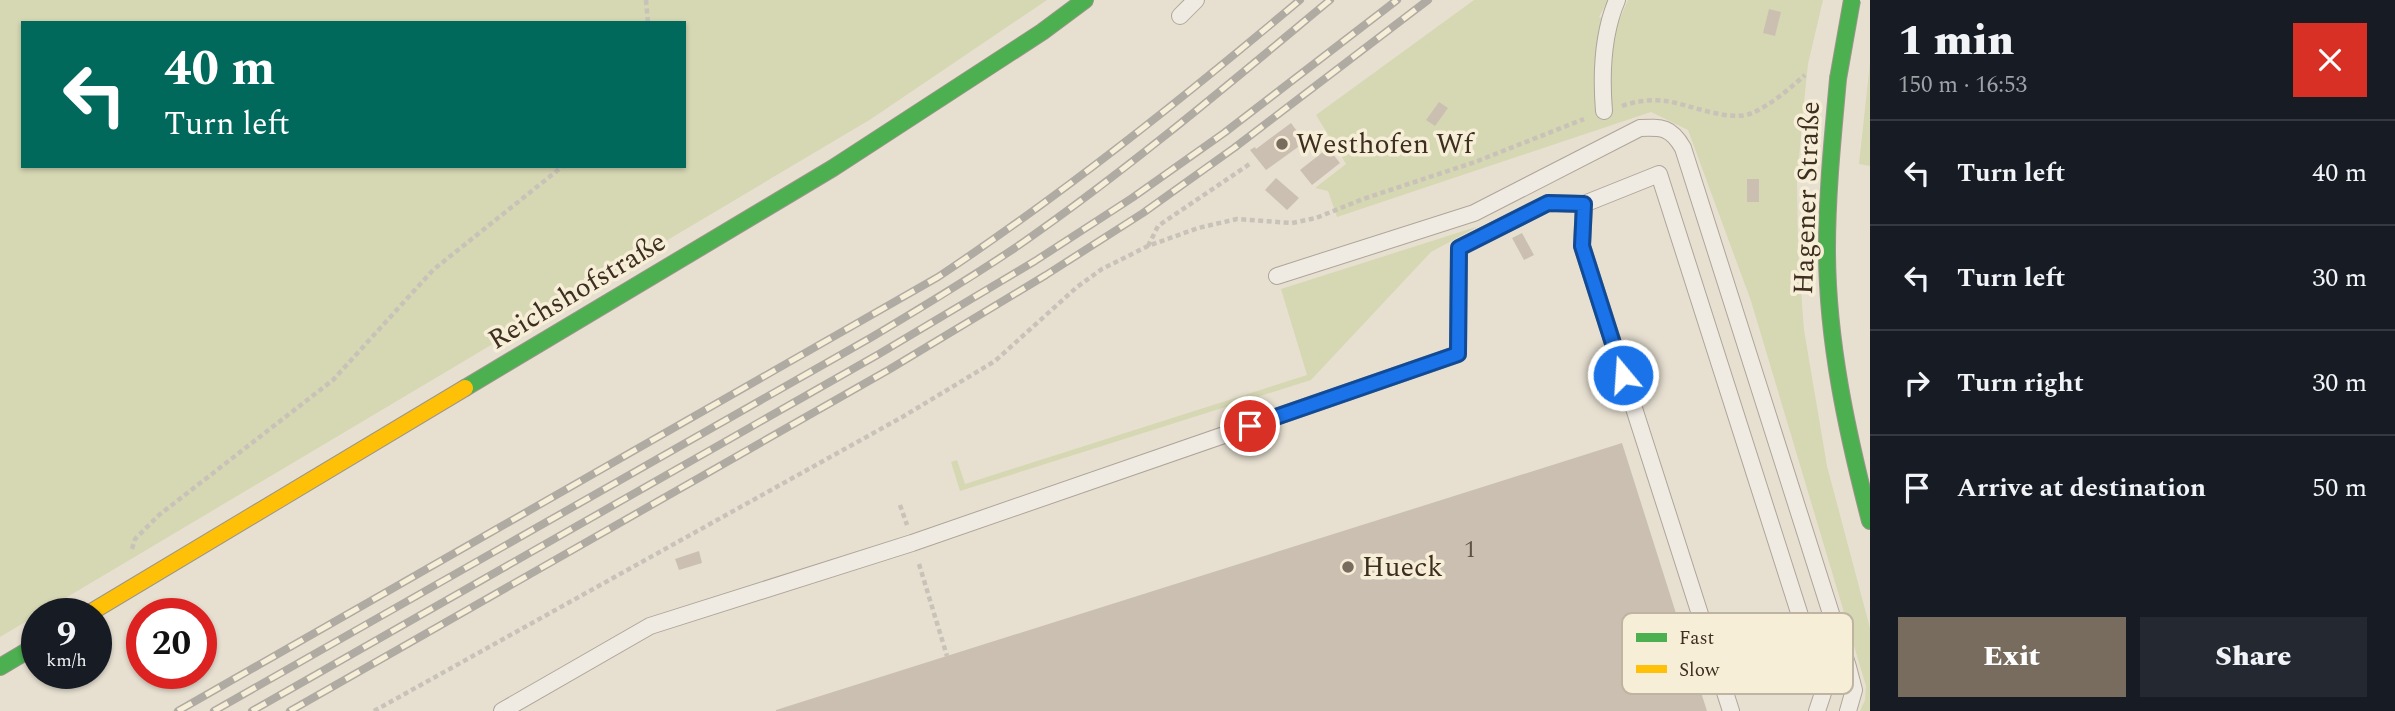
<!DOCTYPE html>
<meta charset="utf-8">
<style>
:root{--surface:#171b24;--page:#242831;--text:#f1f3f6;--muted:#9ea1a6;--line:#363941;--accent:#786c5e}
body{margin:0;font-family:Spectral,serif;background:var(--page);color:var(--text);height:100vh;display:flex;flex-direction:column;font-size:26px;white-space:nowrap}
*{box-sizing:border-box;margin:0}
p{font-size:23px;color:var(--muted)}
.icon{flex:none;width:38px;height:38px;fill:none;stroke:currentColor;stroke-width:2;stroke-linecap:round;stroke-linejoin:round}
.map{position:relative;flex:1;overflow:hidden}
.sheet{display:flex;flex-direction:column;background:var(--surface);width:525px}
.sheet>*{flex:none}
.top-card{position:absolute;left:21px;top:21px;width:665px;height:147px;border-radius:0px;box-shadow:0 2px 5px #0004;background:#00695c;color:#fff;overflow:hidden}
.speed{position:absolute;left:21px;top:598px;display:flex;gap:14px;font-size:35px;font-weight:700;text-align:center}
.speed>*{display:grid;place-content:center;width:91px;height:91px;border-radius:50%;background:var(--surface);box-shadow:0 2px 5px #0004;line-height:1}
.speed small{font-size:18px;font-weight:400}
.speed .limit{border:10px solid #d22;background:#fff;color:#111}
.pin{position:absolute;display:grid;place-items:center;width:60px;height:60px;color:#fff;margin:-30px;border:4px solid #fff;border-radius:50%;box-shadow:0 2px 7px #0007}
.me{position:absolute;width:77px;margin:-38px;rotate:342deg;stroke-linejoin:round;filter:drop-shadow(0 0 5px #0008)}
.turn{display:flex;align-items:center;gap:24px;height:147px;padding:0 28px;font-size:32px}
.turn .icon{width:91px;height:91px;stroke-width:2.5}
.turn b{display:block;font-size:49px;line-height:60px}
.round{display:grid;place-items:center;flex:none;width:74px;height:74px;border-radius:0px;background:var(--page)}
.head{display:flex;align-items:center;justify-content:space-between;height:119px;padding:0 28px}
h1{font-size:42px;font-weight:800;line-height:52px}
.cta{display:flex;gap:14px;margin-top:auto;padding:14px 28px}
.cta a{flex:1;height:80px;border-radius:0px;background:var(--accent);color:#fff;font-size:28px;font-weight:800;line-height:80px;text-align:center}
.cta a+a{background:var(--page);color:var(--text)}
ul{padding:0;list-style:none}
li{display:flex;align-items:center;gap:21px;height:105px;padding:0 28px;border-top:2px solid var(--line)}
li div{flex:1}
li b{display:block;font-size:26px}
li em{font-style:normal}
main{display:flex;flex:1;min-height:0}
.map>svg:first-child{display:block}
.green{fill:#d6d7b3;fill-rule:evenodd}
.building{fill:#cbbfb2}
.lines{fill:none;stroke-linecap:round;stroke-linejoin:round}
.lane-casing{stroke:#ada599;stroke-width:18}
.fast-casing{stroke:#9c958a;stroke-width:18}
.slow-casing{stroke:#9c958a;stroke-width:18}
.path{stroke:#c8c2b9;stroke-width:4.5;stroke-dasharray:5 3.5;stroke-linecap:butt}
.lane{stroke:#efebe3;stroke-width:16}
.fast{stroke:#4caf50;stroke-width:16}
.slow{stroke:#ffc107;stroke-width:16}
.rail-casing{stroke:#afaaa2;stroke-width:8}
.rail{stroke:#f7eed8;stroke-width:5;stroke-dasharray:16;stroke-linecap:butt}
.fast-bridge-casing{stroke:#9c958a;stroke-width:18;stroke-linecap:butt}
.fast-bridge{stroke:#4caf50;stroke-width:16}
.route-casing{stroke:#114b97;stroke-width:18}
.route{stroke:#1a73e8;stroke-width:12}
.poi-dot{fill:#786c5e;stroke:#f7eed8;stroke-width:2.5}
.labels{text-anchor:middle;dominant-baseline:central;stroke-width:7;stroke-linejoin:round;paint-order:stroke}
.number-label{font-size:24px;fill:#605244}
.poi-label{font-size:28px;fill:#3d2e20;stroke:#f7eed8;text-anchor:start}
.street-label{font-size:28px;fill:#3d2e20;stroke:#f7eed8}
.key{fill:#f7eed8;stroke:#bfb4a1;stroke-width:2}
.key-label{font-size:19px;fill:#3d2e20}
</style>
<main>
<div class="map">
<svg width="1870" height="711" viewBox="0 0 1870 711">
<rect width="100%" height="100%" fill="#e7e0d1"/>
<path class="green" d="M0,0H1047L871,119L0,637ZM23,23H684V166H23Z
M1474,0H1608L1599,17L1618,23L1628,0H1823L1808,64L1803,112L1797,181L1798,250L1804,330L1827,466L1870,628V711H1860L1865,700L1866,686L1751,301L1688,130L1651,112L1337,217L1328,191L1315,188L1346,164L1316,115ZM1747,179H1758L1759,201H1747Z
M1870,62V166L1859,164Z
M1479,226L1431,252L1311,380L960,491L951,462L957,460L965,484L1307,375L1281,289Z"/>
<path class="building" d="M1769,9L1781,12L1775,36L1763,33Z
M1439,102L1448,108L1435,126L1426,120Z
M1291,123L1305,142L1266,170L1250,150L1255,147L1256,149Z
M1328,148L1340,163L1312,185L1300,170Z
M1276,178L1299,198L1287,210L1265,190Z
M1747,179H1759V202H1747Z
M1522,233L1534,255L1524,260L1512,238Z
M1622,443L1707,711H776V710Z
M699,551L702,563L679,570L675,559Z"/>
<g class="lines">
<g class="lane-casing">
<path id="lane" d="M1180,16L1196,0
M1604,111C1601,74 1602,35 1617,0
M1277,276L1474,213L1640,128C1662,127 1671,127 1683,148L1848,667L1854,690L1848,711
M502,711L650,626L912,543L1458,354L1459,248L1548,203L1584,204
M1731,711L1582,246L1584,204L1659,174L1819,675L1823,693L1817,711"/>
</g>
<g class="fast-casing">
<path id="fast" d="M1838,79C1833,135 1827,192 1827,249C1827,341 1847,432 1870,521
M465,388L833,168L1042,32L1085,0
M0,667L37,645"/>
</g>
<g class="slow-casing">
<path id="slow" d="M88,614L465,388"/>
</g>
<path class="path" d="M646,0L648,23
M1622,106C1636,101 1651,99 1666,101C1688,104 1731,123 1752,113C1771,105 1789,89 1805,75
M1148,246L1158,226L1251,163
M900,505L907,525
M132,549L135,539L159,515L333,380L433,270L563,166
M919,564L947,656
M374,711L904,416L995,361L1077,287L1102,269L1148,246L1198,228L1237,219L1292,223L1316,218L1363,199L1475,162L1584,119"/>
<use href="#lane" class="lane"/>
<use href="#fast" class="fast"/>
<use href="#slow" class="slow"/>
<g class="rail-casing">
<path id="rail" d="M178,711L938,277C1067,191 1182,99 1300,0
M214,711L872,337C924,306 976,275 1025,241C1131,167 1230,83 1330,0
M252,711L879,354L1035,261L1132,198L1224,133L1397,0
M290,711L890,369L1046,275L1143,213L1234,148L1428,0"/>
</g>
<use href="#rail" class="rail"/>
<g class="fast-bridge-casing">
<path id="fast-bridge" d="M1838,79L1852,0"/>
</g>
<use href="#fast-bridge" class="fast-bridge"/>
</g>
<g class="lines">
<g class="route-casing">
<path id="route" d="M1250,426L1458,354L1459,248L1548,203L1584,204L1582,246L1623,375"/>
</g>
<use href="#route" class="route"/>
</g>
<g class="poi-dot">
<circle cx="1282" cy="144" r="7"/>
<circle cx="1348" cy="567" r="7"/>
</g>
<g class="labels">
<g class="number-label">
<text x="1470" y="550">1</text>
</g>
<g class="poi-label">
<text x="1296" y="144">Westhofen Wf</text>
<text x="1362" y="567">Hueck</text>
</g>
<g class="street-label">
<text transform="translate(1807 198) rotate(-88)">Hagener Straße</text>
<text transform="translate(577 291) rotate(-31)">Reichshofstraße</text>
</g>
</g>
<rect x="1622" y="613" width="231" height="81" rx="10" class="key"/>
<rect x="1636" y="633" width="31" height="9" fill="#4caf50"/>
<rect x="1636" y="665" width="31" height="8" fill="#ffc107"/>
<g class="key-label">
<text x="1679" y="644">Fast</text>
<text x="1679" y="676">Slow</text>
</g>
</svg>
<div class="speed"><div>9<small>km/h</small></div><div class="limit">20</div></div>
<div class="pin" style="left:1250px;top:426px;background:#d93025"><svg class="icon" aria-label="arrive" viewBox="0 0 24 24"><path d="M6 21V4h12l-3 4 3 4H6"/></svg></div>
<svg class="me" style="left:1623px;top:375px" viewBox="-20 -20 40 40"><circle r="17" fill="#1a73e8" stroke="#fff" stroke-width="3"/><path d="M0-11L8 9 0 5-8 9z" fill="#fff"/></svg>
<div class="top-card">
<div class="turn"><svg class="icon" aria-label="left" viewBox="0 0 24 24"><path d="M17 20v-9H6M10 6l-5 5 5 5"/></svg><div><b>40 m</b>Turn left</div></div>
</div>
</div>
<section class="sheet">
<div class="head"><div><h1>1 min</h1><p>150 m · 16:53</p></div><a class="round" style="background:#d93025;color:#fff"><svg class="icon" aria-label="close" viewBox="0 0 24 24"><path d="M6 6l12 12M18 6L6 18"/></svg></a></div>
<ul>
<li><svg class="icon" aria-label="left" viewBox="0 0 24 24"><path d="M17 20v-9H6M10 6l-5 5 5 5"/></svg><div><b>Turn left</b></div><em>40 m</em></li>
<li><svg class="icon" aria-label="left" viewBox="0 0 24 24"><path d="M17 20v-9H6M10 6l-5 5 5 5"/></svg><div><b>Turn left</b></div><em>30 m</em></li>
<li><svg class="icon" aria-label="right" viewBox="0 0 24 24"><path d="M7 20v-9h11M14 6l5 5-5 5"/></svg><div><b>Turn right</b></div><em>30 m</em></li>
<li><svg class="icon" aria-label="arrive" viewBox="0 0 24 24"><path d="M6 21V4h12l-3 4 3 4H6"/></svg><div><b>Arrive at destination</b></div><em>50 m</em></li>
</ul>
<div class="cta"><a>Exit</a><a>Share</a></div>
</section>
</main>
